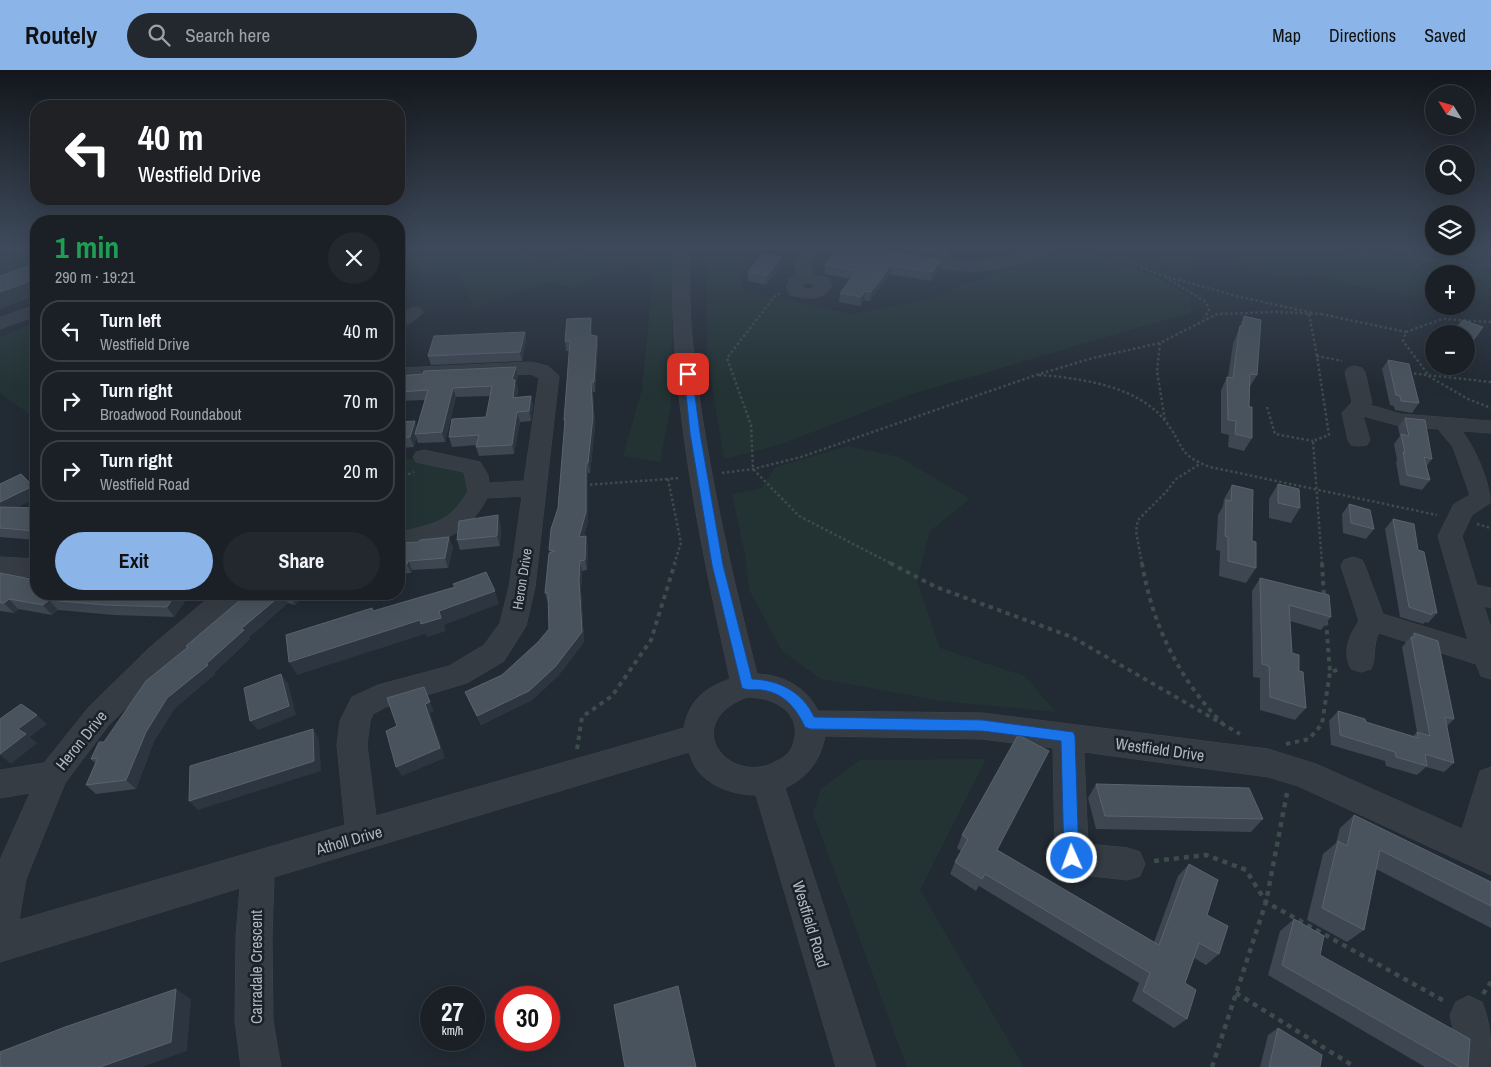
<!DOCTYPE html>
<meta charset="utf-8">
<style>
:root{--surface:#1a2026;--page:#23282e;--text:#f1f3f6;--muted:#9fa3a7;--line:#383e43;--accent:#8bb4e9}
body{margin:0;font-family:"Archivo Narrow",sans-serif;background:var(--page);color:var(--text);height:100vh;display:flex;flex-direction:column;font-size:19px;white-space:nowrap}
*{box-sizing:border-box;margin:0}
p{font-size:16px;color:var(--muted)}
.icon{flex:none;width:28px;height:28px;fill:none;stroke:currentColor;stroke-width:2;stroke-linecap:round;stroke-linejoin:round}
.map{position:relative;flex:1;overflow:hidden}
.panel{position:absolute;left:30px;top:145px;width:375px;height:385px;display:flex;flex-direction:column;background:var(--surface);border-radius:20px;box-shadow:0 5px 20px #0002,0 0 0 1px var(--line)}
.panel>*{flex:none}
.banner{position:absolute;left:30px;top:30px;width:375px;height:105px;border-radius:20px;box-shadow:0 5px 20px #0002,0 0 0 1px var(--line);background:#202124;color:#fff;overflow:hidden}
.needle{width:32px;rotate:307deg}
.controls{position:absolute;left:1425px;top:15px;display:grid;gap:10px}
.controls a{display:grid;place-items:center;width:50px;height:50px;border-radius:50%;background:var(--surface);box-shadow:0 5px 20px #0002,0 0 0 1px var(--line);font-size:25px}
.speed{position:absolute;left:420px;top:916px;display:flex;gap:10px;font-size:25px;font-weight:700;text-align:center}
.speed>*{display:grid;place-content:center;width:65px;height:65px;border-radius:50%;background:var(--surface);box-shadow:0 5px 20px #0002,0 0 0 1px var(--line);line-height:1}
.speed small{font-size:12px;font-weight:400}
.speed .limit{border:8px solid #d22;background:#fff;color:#111}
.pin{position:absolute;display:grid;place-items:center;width:42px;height:42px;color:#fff;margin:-21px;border-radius:10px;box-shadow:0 2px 8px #0006}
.me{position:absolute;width:55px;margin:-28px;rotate:358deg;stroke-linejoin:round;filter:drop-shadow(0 0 4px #0008)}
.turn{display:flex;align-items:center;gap:18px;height:105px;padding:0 25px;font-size:22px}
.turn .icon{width:65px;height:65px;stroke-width:2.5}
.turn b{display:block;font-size:35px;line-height:42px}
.round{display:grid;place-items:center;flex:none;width:52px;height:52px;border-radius:26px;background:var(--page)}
.headline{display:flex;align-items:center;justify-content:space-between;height:85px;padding:0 25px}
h1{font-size:30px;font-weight:800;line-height:38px;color:#1e9e55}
.cta{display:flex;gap:10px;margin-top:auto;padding:10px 25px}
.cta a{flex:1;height:58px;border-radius:30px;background:var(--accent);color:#111;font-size:20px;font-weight:800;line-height:58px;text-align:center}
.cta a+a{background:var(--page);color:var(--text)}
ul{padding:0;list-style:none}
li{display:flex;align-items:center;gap:15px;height:62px;margin:0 10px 8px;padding:0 15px;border:2px solid var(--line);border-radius:20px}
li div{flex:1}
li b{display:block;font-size:19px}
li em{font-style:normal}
header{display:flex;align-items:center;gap:30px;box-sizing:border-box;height:70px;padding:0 25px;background:var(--accent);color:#111}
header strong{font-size:24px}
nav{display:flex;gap:28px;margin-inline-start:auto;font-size:18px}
.search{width:350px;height:45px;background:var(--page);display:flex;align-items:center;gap:12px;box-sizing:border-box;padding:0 18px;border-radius:28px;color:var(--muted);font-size:19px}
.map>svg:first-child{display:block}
.green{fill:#233334}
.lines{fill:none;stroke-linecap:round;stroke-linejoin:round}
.minor-casing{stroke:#3e454d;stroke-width:1}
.path-far2{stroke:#3c4c4d;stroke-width:2.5;stroke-dasharray:2.5 2.5;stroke-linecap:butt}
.path-far1{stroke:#3c4c4d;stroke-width:4;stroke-dasharray:4.5 4.5;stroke-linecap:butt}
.path{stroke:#3c4c4d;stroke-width:4.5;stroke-dasharray:5 5;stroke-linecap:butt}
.minor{fill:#353c44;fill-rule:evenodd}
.wall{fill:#3d4651}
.shaded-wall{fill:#2d3640}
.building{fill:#49535d;stroke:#59626d}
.route{fill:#1a73e8;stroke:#114b97}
.labels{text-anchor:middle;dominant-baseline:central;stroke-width:5;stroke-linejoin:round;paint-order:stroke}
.street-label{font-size:14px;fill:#afb7c1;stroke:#1a2128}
.near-street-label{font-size:16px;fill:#afb7c1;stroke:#1a2128}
</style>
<header>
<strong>Routely</strong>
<div class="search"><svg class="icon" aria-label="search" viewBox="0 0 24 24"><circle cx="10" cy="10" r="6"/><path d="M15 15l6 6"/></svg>Search here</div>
<nav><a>Map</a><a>Directions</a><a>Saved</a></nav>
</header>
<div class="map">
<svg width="1491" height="997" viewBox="0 0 1491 997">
<rect width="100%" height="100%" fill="#222a33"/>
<path class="green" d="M0,178H36V225L0,238Z
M413,178H519L542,193L587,178H673L671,336L660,392L623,386L642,319L653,206L631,190L572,218L550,211L474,238L459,202H405L399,206V185Z
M707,178H739L742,220L852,244L916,232L1054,183L1091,182L1158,208L1189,225L1192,242L909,325L779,375L724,389L707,285Z
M1125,178H1192L1190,198L1178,197L1124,181Z
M1216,178H1475L1491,181V227H1466V204H1434V227H1410L1367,219L1314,204L1282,206L1259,202Z
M36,253V349L0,323V267Z
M848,376L899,387L970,429L930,461L917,511L940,578L1025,606L1056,642L941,631L821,609L782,581L749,520L745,485L732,424L761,418L776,397Z
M405,388L467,400L470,421L448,454L399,467V389Z
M986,689L920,820L1024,997H907L813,743L821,719L860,690Z"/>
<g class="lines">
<g class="minor-casing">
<path id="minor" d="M673,178H689C690,207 689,237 692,266C703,380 729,493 757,604C783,605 806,617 818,641L982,643L1268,679L1316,694L1462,759L1480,701L1491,697V805L1298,716L1268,707L1084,682L1088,774L1128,778L1140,782L1145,794L1140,806L1128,810L1072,804L1060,799L1055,788L1053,678L982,669L825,666C820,691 808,707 785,718L876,997H836L756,725C735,725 711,717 698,701C694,696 691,688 689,682L274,807L272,866L273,951L281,997H241L235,951L236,866L240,818L0,892V790L30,723L0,728V700L44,693L88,638L149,578L213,524H243L239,531L169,594L108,656L65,713L26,809L19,850L345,755L337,675L340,651L352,627L378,615L449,596L484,575L500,553L509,517L522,426L487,428C466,468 443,470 402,478L399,477V463C432,453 449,455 468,421L464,402L416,392L413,387L416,382L424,380L480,392L488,405L489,413L524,411L539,308L531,304L399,310V298L531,292L548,296L559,306L535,517L526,556L504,591L467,613L386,637L373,644L370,651L367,675L376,746L684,658C689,630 705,618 730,609C705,496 681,381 674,266C672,237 673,207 673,178ZM747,627C775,627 804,643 793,675C790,683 783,688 777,691C730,718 677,654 747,627Z
M802,178H818L811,194L813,205L828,208L832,216C821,232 807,229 790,225L786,216L790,209L797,206L795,194ZM807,213L815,215V216L811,219L803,218L802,216Z
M838,178H879L968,192L1006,188L1032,178H1052L1042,186L1023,193L998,199L968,202L845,183L839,181Z
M36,235V246L0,259V248Z
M414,237L420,238L423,242C418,249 407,255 399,257V244Z
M1355,296L1362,298L1365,302L1372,333L1370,335L1401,344L1491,351V363L1462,361C1474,376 1491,414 1490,433L1472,445L1462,466L1477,515L1491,518V538L1484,536L1491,558V609L1481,606L1476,594L1379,563C1372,575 1377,587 1371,599L1361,602L1351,599C1342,581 1349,566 1359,551L1341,496L1344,490L1353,487L1362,490L1365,496L1383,544L1468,570L1438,466L1454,434L1470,425L1453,377L1438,359L1400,356L1363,346L1370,370L1367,375L1359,376L1351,375L1348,370L1342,343L1352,332L1345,302L1348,298Z
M0,487L36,489V507L0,505Z
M1469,926L1482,932C1491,954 1491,973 1491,997H1461L1450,945L1456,932Z"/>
</g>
<path class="path-far2" d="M1094,178L1161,205L1236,226L1313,243
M1295,178L1491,196
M1165,207L1206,232L1209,240L1204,248
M780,223L775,226L727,288L751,355L753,399L799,446L892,494
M1309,244L1317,286
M1321,244L1406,262
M1491,252L1442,249L1406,262L1403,271L1430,307L1468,329L1491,338
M1160,273L1157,301L1165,351
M1409,303L1491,312
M1039,305C1080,308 1139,316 1166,352C1184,375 1177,385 1210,397L1437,445
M1267,337L1275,364L1313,371
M722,403L753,399L801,387L1036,305L1093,288L1160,273L1217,244L1276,242L1322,244
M399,408L414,402
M585,415L668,409
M1477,454L1491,458
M674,494L681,473L668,409L680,408
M1142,494L1136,461L1138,450L1166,422L1176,409L1200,394
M1322,494L1313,371L1329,365L1317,286L1342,291"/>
<path class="path-far1" d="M890,493L936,517L1072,567L1240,664
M1142,493C1152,554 1179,610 1223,654
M1322,493L1324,527
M1326,551L1330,602
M1286,674L1309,669L1322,654L1330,602L1340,599
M577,679L582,647L612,626L651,570L675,493"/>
<path class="path" d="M1154,791L1206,785L1246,800L1266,832L1446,932
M1236,923L1355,997
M1483,924L1491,912
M1212,997L1266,832L1287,723"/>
<use href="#minor" class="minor"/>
</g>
<path class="wall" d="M894,178H952L947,187Z
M781,187V196L766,215L748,211V202Z
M940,191L939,199L931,211L890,204L870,231L864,230L860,236L839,232L840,223L851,209L824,204L825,195Z
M1244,246L1257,305L1249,318V337L1252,368L1244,381L1228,377L1229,365L1221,363V320L1227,307H1228L1233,274Z
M591,248L592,257V265L597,266L598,275L595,322H593L595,357L590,403H588V452L584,466L588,476L587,500L582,501L581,519L584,572L558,606L532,630L481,655L465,622L502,605L538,572L549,559V533H548L545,523L550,482L549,480L558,438L565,356L564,350L569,281H566L565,271Z
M525,262L526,270L522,291L431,295L428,286Z
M1434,289V296L1430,295Z
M1388,290L1419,333L1412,343L1395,340L1394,336L1390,335L1382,299Z
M1434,296H1455L1452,300Z
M399,306H518L516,313L518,319L517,327L531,326L533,335L531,351L520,352L514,384L479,386L476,377L477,375L452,377L449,367L486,347L490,326L456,327L445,372L418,373L416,367L414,377L399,378V352L417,357L425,330L399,331Z
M1405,348L1432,389L1426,397L1430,410L1422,420L1400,415L1396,392L1397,390L1394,374L1400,366L1398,357Z
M0,414L36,428L17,437L36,438V470L0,467Z
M1278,414L1300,438L1291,453L1269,448V429Z
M1232,415L1252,471L1256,498L1246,513L1219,506L1220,481L1216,480L1218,445L1223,436L1224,429Z
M1349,434L1374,459L1366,469L1343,463L1342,444Z
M1393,449L1418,480L1437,543L1428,553L1425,552L1423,554L1400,547L1385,459Z
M501,455L500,476L460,480L457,470Z
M399,473L453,477L448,498L412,500L411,503L399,504Z
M0,503L36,524H190L174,547L114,545L58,540L52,545L18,539L14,543L0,541Z
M1260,508L1331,547L1321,560L1290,551L1292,583L1299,601L1306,638L1295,650L1260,640V608L1253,607L1252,521Z
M246,524H305L295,535L288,533L249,567L250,569L214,603L215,604L175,638L154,671L136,719L96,724L86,715L95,693L91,689L104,672L187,578L186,576L239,531Z
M1414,563L1454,649L1447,656L1454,693L1444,702L1426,697L1417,705L1386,696L1385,691L1331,675L1329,651L1338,641L1366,652L1413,666L1417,662L1402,577L1405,574V573Z
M1096,714L1263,749L1251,762L1096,759L1088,728Z
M1354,745L1491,812V858L1376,799L1364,860L1347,872L1307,850L1323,784L1336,773L1340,758Z
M962,765L998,780L1154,872L1178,806L1189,794L1207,845L1219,884L1206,895L1194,888L1185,913L1187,949L1174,958L1132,931L1139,913L979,816L976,821L950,804L955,792L961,781L957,778Z
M1294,849L1320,885L1468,997H1425L1268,905L1280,861Z
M1278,958L1320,997H1260L1268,965Z"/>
<path class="shaded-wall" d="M948,178H952L947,187Z
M781,187V196L766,215L767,206Z
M940,191L939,199L931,211L932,202Z
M891,195L890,204L870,231L871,222Z
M36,209V225L0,239V222Z
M865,221L864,230L860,236L861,227Z
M591,248L592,257L591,274L590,265Z
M525,262L526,270L522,291L520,282Z
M597,266L598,275L595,322L594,312Z
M516,297L518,306L516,313L518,319L515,337L513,328L512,310Z
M591,312L593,322L595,357L590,403L588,393Z
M453,318L456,327L445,372L442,362Z
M531,326L533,335L531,351L529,341Z
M517,342L520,352L514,384L512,375Z
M415,351L418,361L415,364L416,367L414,377L410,367Z
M586,393L588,403V452L581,477L579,467Z
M33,416L36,420V428L0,446V432Z
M498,445L501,455L500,476L497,466Z
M586,466L588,476L587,500L585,490Z
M449,467L453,477L448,498L445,488Z
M408,491L412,500L411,503L407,494Z
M580,491L582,501L581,519L584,572L558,606L532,630L481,655L477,646L529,621L579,510Z
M495,521L499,534L444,555L446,561L427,567L425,564L297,605L289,592L420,550L439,541Z
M176,524H190L174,547L167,537Z
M282,524L288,533L249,567L250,569L214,603L215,604L175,638L154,671L136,719L126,710L146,662L167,628L206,594L241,559Z
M291,524H305L295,535L289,525Z
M9,529L18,539L14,543L4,533Z
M49,530L58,540L52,545L43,535Z
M281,604L288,613L296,645L258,660L250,651Z
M424,617L434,642L430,643L445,688L402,706L396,697L425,634Z
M37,645L47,654L30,667L37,673L11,694L0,685V684L18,659Z
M313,659L319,669L321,701L198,740L189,731Z
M176,919L191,929L187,981L142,997H100Z"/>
<path class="building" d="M838,178H865L940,191L932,202L891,195L871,222L865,221L861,227L840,223L857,201L825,195Z
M763,184L781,187L767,206L748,202Z
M36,193V209L0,222V206Z
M1244,246L1261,250L1257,305L1250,304L1249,337H1252V368L1235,364L1236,351L1228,350L1227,307L1233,308L1239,261L1240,256H1243Z
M591,248L590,265L597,266L594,312H591L593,347L588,393H586V442L579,467L586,466L585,490L580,491L579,510L582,562L555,597L529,621L477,646L465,622L502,605L538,572L549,559L548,523H545L549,483L555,481L549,480L551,459L558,438L565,350H564L570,271H565L567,249Z
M1463,250L1483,257L1466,280V264H1452Z
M525,262L520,282L428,286L434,266Z
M1388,290L1409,294L1419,333L1401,331L1400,326L1396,325Z
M516,297L512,310H515L513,328L531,326L529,341L517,342L512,375L476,377L479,365L449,367L452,349L486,347L492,316L453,318L442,362L415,364L428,320L399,322V306L423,304L424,301Z
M1405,348L1425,350L1432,389L1424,387L1430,410L1407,405L1403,382L1405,383L1401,364L1409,366Z
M415,351L410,367L399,368V352Z
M21,404L33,416L0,432V414Z
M1278,414L1299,419L1300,438L1278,433Z
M1232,415L1253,420L1252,471L1256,472V498L1228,491V467L1225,466L1226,430L1231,431Z
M1349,434L1370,440L1374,459L1351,453Z
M0,437L36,438V461L0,458Z
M498,445L497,466L457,470L459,451Z
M1393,449L1414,454L1418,480L1424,482L1437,543L1432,542V545L1409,537Z
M449,467L445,488L408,491L407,494H399V473L419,472L420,470Z
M486,502L495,521L439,541L441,548L421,554L420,550L289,592L286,565L372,538L373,541L455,517L453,514Z
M0,503L36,510V524H176L167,537L105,535L49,530L43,535L9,529L4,533H0Z
M1260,508L1329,525L1331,547L1289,535L1292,583L1299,585V601L1303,602L1306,638L1270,627L1269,596L1262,594Z
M246,524H282L241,559L244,560L206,594L208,595L167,628L146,662L126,710L86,715L98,688L91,689L99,672H104L146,611L188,577L186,576L239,531Z
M1414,563L1438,571L1454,649L1445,647L1454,693L1425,684L1427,696L1396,687L1395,682L1340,665L1338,641L1365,649L1366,652L1418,668L1417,662L1430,666L1411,567L1414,568Z
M281,604L289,636L250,651L244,618Z
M424,617L430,632L425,634L440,678L396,697L386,661L397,656L387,628Z
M21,634L37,645L18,659L26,664L0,684V649Z
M313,659L314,691L189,731L190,696Z
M1018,665L1049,681L997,780L1159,875L1189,794L1218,810L1207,845L1228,856L1219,884L1199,873L1185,913L1196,920L1187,949L1143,921L1150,903L985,804L982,809L955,792L968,769L962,765Z
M1096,714L1249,718L1263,749L1105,746Z
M1354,745L1491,812V836L1380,780L1364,860L1322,838L1338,771L1347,776Z
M1294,849L1324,866L1320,885L1470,969L1468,997H1460L1282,895Z
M678,916L696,997H625L614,935Z
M176,919L171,972L100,997H0V982L65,957Z
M1278,958L1322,985L1320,997H1269Z"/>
<linearGradient id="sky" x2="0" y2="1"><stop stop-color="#13171c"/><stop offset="0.56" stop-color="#3e4a5b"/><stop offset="1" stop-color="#3e4a5b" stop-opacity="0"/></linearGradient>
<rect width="1491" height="318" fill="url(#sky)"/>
<path class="route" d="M688,301L692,304L700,363L723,495L752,609C779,610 803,622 814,647L982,650L1073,662L1075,666L1079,788L1077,793L1072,795L1066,793L1064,788L1061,671L982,661L810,659L805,657C796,638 784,623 762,620C755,619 749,621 742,618L712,495L690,363L684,304Z"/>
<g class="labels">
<g class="street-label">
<text transform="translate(522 509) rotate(-81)">Heron Drive</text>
</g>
<g class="near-street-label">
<text transform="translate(81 670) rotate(-51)">Heron Drive</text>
<text transform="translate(1160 679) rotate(8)">Westfield Drive</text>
<text transform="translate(349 770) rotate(-16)">Atholl Drive</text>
<text transform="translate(811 854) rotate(73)">Westfield Road</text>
<text transform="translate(256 897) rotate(-90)">Carradale Crescent</text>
</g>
</g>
</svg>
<div class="controls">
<a><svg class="needle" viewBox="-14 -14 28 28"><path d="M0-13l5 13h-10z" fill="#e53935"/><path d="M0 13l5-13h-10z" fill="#9fa3a7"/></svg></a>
<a><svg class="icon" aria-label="search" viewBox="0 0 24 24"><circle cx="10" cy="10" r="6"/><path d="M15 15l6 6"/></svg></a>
<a><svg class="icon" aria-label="layers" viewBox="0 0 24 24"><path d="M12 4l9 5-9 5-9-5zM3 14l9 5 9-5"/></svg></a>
<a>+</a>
<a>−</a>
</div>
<div class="speed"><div>27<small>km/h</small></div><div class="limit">30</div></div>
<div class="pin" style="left:688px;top:304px;background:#d93025"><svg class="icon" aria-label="arrive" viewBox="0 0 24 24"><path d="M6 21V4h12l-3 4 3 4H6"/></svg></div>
<svg class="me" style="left:1072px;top:788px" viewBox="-20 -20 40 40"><circle r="17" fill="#1a73e8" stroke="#fff" stroke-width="3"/><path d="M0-11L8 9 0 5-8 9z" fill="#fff"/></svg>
<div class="banner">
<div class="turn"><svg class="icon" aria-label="left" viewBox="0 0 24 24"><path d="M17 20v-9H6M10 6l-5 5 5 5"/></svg><div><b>40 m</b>Westfield Drive</div></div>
</div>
<section class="panel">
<div class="headline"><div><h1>1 min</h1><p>290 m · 19:21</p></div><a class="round"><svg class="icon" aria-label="close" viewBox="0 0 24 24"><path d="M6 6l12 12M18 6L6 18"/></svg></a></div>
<ul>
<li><svg class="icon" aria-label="left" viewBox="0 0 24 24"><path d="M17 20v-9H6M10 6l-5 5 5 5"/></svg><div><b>Turn left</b><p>Westfield Drive</p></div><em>40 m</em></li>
<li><svg class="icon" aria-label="right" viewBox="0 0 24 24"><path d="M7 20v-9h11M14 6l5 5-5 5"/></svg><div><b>Turn right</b><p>Broadwood Roundabout</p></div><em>70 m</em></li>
<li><svg class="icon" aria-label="right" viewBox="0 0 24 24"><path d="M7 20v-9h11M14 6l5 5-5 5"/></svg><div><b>Turn right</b><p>Westfield Road</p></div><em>20 m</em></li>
</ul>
<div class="cta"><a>Exit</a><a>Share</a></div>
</section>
</div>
